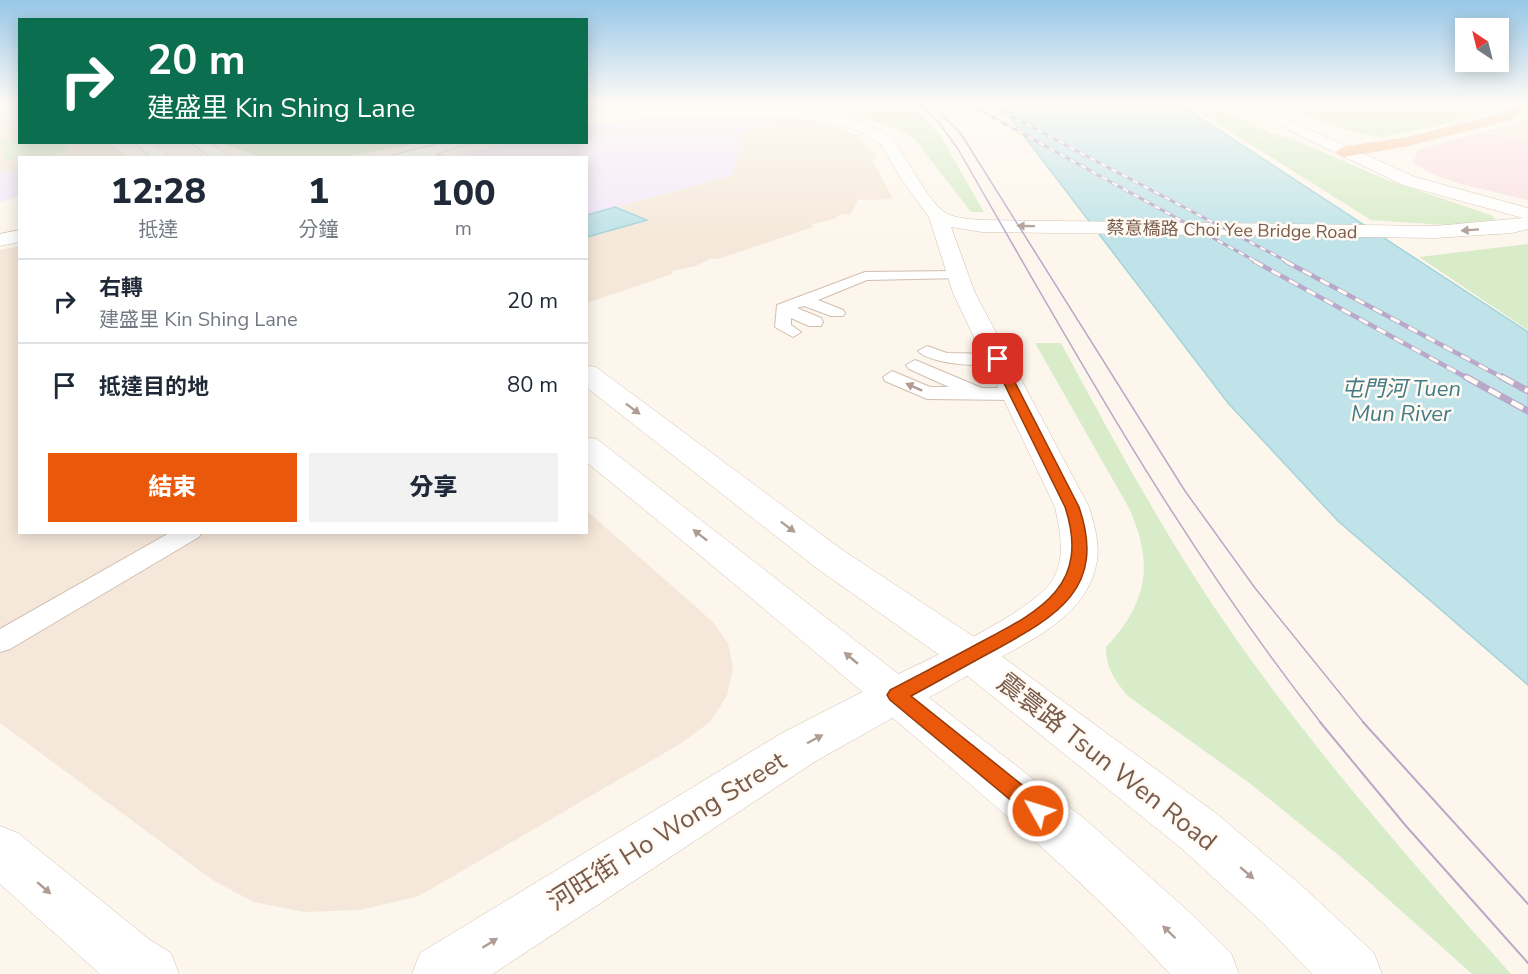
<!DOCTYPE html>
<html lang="zh-TW">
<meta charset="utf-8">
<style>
:root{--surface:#fff;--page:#f2f2f3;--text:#1f2937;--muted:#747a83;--line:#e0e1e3;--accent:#ea580c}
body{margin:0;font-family:"Nunito Sans","Noto Sans TC",sans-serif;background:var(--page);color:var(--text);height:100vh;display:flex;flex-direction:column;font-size:22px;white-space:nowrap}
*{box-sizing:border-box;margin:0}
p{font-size:20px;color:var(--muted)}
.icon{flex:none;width:33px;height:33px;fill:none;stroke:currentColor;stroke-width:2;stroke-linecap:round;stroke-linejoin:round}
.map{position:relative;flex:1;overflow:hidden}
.side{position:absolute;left:18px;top:156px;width:570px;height:378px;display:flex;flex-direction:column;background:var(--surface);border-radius:0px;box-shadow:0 3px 15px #0003}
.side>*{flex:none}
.hud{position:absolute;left:18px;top:18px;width:570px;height:126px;border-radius:0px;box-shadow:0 3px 15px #0003;background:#0b6e4f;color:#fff;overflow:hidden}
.needle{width:39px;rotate:325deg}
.fabs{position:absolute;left:1455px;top:18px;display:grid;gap:12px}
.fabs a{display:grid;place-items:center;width:54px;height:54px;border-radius:0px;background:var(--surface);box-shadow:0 3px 15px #0003;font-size:30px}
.pin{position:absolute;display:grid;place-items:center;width:51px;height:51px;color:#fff;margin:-26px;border-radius:12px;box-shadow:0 3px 9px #0006}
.me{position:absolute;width:66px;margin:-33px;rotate:309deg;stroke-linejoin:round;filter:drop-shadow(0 0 4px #0008)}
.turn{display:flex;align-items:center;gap:21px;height:126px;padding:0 30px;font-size:27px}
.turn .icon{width:78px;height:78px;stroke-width:2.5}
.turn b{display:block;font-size:42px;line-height:51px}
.eta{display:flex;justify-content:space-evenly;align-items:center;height:102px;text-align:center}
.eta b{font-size:36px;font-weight:800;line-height:42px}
.action{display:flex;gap:12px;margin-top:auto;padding:12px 30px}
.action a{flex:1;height:69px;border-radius:0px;background:var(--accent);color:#fff;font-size:24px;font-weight:800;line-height:69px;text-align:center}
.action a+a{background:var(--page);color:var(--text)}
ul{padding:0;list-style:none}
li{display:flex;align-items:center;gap:18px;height:84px;padding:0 30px;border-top:2px solid var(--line)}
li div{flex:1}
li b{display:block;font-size:22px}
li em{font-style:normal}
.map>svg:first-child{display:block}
.residential{fill:#f5e8da}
.education{fill:#f3e8fa}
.medical{fill:#fbdfe3}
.green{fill:#d8ecc9}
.water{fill:#bfe3e8;stroke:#a5d3da;stroke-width:1.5}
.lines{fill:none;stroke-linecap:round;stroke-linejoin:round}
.service-casing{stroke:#d1beb0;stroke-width:2}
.minor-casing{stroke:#d1beb0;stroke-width:1}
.tertiary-casing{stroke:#d1beb0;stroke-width:1}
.secondary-casing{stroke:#d6c0b0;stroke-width:1}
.trunk-casing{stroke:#dad1cd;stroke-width:1}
.service{fill:#fff;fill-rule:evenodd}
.minor{fill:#fff;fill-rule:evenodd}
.tertiary{fill:#fff;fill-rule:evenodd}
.secondary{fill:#fff;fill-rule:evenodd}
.trunk{fill:#f9c8a4;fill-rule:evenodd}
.tram-far1{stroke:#b9a8c9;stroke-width:1.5}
.tram{stroke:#b9a8c9;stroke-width:2}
.rail-far2-casing{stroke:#b9a8c9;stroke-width:3}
.rail-far1-casing{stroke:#b9a8c9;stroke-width:4.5}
.rail-casing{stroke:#b9a8c9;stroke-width:7}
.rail-far2{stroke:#fffaf3;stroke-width:2;stroke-dasharray:6;stroke-linecap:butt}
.rail-far1{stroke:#fffaf3;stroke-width:3;stroke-dasharray:10;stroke-linecap:butt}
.rail{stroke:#fffaf3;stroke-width:4.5;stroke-dasharray:13;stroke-linecap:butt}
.oneway{fill:#af9d94}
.route{fill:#ea580c;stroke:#983908;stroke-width:1.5}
.labels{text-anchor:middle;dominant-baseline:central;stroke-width:5;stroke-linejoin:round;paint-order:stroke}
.far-street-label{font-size:18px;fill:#7a5c4d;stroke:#fffaf3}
.water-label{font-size:22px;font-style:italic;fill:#437c86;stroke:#fffaf3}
.near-street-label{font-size:26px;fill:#7a5c4d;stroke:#fffaf3}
</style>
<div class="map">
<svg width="1528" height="974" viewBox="0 0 1528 974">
<rect width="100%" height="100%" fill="#fdf6ec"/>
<path class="residential" d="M0,102H19L20,142L110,143L128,157L20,158L19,173L0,171Z
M588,102H715L587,114Z
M748,115L805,120L859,135L866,147L877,154L873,161L893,199L858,200L850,215L842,214L831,220L812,224L813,227L718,259L711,258L696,266L672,271V274L587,303V215L733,175L742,132L777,123Z
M1528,119V139L1487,131Z
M19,246L20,532H586L587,511L713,622L728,643L733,668L727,696L710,722L680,744L419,896L360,910L304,912L254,902L214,881L0,723V250Z"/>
<path class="education" d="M715,115H748L779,123L742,132L733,175L587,215L586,158H451L504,143L586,142L587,125Z
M0,171L19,173V196L0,202Z"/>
<path class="medical" d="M1483,132L1528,140V200L1461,184L1437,176L1413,163L1418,150Z"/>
<path class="green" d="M801,102H910L940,135L984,212H971L915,139C879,116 839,117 801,102Z
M1280,102H1490V109L1485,114L1385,137C1347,135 1314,118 1280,102Z
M1188,105H1214L1270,133L1297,141L1387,180L1491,215L1498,222L1460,226L1371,220Z
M19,138L20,142L63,143L69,152L5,161L0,140Z
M223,143H419L340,158L259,157Z
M1528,244V330L1419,257Z
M1035,343H1061C1105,425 1149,506 1199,584C1289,723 1401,850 1511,974H1472L1342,858L1252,785L1129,697C1115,681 1106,668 1106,647C1148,602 1154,564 1129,508Z"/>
<path class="water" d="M998,102H1176L1528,332V685L1338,521L1228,403Z
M615,207L647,220L587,237V215Z"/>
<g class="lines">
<g class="service-casing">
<path id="service" d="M421,150H429L443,158H428L421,154Z
M956,271L963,275L961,278L867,280L818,300L843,310L845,313L843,316H831L804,306L797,308L821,318L823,322L821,326H809L791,318V325L801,332L793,337L775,327L777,305L865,272Z
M927,346L947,353L997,354L1006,359C997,371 928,364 918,351Z
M915,360L982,388H1015L1025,394L1015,400L927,399L885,381L883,377L892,371L930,387H949L909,369L906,365Z
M171,532H202L199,537L10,649L0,652V629Z"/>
</g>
<g class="minor-casing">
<path id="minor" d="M896,678L912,683L918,695L912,707L816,761L493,974H412L420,953L782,733L880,683Z
M0,826L18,833L150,940L171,953L179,974H100L0,884Z"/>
</g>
<g class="tertiary-casing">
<path id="tertiary" d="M1231,102H1248L1415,177L1528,208V229L1512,233L1435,238L982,232L951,227L975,293L1089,507C1094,524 1100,543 1097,561C1088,616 1031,640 988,664C962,679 937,693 912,707L896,712L880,707L874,695L880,683C918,664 1035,612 1053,579C1066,557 1060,531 1055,507L953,293L929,217L902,180L881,144L861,132L839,125L791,117L695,115L586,124V116C671,109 815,90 889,136C896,141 900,151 905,158C914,172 932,205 946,213C957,219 970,219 982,220L1435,226L1523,218L1403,185Z
M447,142H475L421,158H392L394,155Z"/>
</g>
<g class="secondary-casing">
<path id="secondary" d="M135,142H152L169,158H152Z
M191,142H209L231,158H212Z
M20,230V242L0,246V234Z
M586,365L596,367L841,549L985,644L1217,814L1301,885L1374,953L1382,974H1312L1263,923L1181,848L955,666L815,567L586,387Z
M586,437L597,439L639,472L1086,820L1196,918L1231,953L1239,974H1170C1085,881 989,800 893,718C792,632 690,546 586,462Z"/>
</g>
<g class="trunk-casing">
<path id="trunk" d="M1508,102H1522L1523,110L1513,119L1406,146L1343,157L1335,152L1343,147L1406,138L1503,113L1511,108Z"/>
</g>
<use href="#service" class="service"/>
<use href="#minor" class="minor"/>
<use href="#tertiary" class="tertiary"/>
<use href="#secondary" class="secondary"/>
<use href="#trunk" class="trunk"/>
<path class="tram-far1" d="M917,102L940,124L958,149C1071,346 1180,544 1321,723
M938,110L961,134L1185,491L1255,588L1364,723"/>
<path class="tram" d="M1320,722L1406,826L1528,963
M1363,722L1528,904"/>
<g class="rail-far2-casing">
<path id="rail-far2" d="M965,102L1257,262
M984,102L1288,262"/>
</g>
<g class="rail-far1-casing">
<path id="rail-far1" d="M1254,261L1469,379
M1285,261L1505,379"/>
</g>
<g class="rail-casing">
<path id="rail" d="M1466,377L1528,411
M1502,377L1528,391"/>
</g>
<use href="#rail-far2" class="rail-far2"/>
<use href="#rail-far1" class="rail-far1"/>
<use href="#rail" class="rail"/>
</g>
<defs><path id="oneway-solid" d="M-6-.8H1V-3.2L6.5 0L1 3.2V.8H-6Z" transform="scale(1.5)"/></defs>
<g class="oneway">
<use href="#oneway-solid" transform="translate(1026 226) rotate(-179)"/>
<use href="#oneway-solid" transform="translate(1470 230) rotate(176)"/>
<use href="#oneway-solid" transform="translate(914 387) rotate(-156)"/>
<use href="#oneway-solid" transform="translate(633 409) rotate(37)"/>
<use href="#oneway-solid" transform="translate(788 527) rotate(37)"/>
<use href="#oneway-solid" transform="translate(700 535) rotate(-142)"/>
<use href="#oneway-solid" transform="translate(851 658) rotate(-140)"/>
<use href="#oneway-solid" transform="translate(815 739) rotate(-28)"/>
<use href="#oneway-solid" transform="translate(1247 873) rotate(41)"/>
<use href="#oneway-solid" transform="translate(44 888) rotate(41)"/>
<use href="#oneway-solid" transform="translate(1169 932) rotate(-136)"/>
<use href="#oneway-solid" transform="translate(490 943) rotate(-32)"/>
</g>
<linearGradient id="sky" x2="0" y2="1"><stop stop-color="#97c7e8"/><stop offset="0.43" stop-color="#fefbf6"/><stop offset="1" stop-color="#fefbf6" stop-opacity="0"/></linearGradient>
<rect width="1528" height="239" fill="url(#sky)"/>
<path class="route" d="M994,357L1003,359L1079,507C1107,588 1057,616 995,650C967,665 939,681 911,696L1046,804L1049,811L1046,817L1038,820L1031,817L890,700L887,695L890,690C920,674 950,659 979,643C1040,611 1091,586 1065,507L992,359Z"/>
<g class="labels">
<g class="far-street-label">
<text transform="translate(1232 230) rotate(1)">蔡意橋路 Choi Yee Bridge Road</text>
</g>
<g class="water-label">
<text x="1401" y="389">屯門河 Tuen<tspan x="1401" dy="25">Mun River</tspan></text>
</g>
<g class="near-street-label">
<text transform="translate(1107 762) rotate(38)">震寰路 Tsun Wen Road</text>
<text transform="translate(667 831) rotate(-32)">河旺街 Ho Wong Street</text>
</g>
</g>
</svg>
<div class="fabs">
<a><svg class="needle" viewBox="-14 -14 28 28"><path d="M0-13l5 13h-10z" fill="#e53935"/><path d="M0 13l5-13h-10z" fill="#747a83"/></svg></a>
</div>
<div class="pin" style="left:998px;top:359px;background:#d93025"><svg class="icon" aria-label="arrive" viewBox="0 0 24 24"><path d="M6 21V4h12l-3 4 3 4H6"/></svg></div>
<svg class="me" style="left:1038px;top:811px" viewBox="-20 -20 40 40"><circle r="17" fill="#ea580c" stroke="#fff" stroke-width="3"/><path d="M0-11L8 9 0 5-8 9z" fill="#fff"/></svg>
<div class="hud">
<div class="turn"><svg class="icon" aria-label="right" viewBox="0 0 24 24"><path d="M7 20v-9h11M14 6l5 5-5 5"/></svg><div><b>20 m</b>建盛里 Kin Shing Lane</div></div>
</div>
<section class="side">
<div class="eta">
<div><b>12:28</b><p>抵達</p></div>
<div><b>1</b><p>分鐘</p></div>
<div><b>100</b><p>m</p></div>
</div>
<ul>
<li><svg class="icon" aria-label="right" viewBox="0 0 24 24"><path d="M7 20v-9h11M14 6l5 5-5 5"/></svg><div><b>右轉</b><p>建盛里 Kin Shing Lane</p></div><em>20 m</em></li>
<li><svg class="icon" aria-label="arrive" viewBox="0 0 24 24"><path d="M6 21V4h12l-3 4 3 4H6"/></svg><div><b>抵達目的地</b></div><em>80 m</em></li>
</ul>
<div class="action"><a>結束</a><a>分享</a></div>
</section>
</div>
